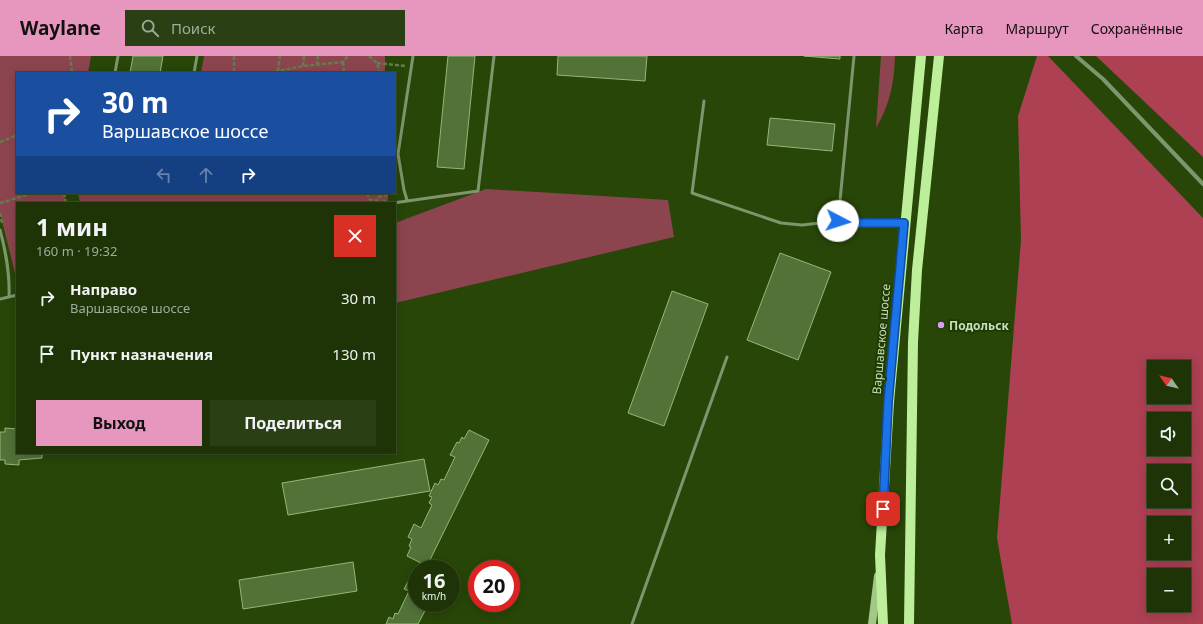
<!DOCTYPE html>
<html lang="ru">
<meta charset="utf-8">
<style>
:root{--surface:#1e3406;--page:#2b3f14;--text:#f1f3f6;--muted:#a1aa9b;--line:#3c4f28;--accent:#e797bd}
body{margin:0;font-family:"Noto Sans",sans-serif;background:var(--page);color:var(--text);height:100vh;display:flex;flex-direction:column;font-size:15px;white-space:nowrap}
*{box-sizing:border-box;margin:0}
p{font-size:13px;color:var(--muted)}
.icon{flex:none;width:22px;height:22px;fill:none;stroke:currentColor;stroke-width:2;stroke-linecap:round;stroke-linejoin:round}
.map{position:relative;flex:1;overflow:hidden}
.drawer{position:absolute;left:16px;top:146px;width:380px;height:252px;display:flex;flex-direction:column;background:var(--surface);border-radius:0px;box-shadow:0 2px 10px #0003,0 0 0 1px var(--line)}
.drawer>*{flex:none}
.top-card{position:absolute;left:16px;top:16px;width:380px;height:122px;border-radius:0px;box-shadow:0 2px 10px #0003,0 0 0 1px var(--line);background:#1a4fa0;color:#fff;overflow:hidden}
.needle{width:26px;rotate:304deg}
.controls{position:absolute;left:1147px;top:304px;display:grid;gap:8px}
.controls a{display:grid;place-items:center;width:44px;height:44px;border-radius:0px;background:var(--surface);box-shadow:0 2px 10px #0003,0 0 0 1px var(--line);font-size:20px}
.speed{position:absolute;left:408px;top:504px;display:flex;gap:8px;font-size:20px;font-weight:700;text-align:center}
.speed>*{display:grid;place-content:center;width:52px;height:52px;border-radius:50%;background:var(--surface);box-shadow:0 2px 10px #0003,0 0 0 1px var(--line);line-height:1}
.speed small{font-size:10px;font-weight:400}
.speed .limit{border:6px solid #d22;background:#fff;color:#111}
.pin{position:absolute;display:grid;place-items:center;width:34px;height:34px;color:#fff;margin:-17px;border-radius:8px;box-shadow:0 2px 6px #0006}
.me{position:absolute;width:44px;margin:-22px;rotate:95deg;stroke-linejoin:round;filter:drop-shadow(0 0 3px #0008)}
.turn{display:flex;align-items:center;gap:14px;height:84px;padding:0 20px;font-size:18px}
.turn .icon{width:52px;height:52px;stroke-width:2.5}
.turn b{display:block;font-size:28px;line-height:34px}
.lanes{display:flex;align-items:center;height:38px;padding:0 20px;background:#0003;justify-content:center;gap:20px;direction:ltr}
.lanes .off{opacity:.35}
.round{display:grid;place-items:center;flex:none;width:42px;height:42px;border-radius:0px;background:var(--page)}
.head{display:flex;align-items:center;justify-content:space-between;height:68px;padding:0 20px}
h1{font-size:24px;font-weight:700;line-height:30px}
.button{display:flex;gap:8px;margin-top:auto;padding:8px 20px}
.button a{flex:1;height:46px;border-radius:0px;background:var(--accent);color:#111;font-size:16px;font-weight:700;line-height:46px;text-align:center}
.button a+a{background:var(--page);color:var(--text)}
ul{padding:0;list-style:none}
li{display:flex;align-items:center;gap:12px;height:56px;padding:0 20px}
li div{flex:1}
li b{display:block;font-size:15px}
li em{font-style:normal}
header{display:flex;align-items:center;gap:24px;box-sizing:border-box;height:56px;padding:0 20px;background:var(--accent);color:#111}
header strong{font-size:19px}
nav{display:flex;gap:22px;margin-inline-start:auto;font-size:14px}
.search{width:280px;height:36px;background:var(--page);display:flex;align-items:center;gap:10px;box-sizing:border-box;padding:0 14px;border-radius:0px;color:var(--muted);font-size:15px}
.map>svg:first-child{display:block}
.green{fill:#8c454f}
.forest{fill:#ad4053;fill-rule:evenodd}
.building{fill:#527238;stroke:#94b77a}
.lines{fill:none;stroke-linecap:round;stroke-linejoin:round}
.path{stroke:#647e4b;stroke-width:2.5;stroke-dasharray:4 2;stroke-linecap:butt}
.service{stroke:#7e956d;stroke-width:3}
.minor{stroke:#7e956d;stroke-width:4}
.secondary{stroke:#a2c787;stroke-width:8}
.primary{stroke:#bdee9a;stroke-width:10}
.route-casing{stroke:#114b97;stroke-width:10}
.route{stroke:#1a73e8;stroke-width:7}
.poi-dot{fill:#d79bf9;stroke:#1e3b00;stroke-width:1.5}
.labels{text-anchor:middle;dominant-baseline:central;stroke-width:4;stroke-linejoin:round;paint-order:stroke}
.poi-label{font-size:12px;font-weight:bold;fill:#c9dcbd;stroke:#1e3b00;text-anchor:start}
.street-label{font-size:12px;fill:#c9dcbd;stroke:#1e3b00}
</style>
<header>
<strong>Waylane</strong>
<div class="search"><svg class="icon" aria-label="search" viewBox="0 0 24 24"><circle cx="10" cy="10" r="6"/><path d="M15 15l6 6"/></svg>Поиск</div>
<nav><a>Карта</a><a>Маршрут</a><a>Сохранённые</a></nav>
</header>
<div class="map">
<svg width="1203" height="568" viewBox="0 0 1203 568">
<rect width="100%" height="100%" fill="#284608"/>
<path class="green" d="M0,0H91L88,17H36L34,8L36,17H17V137H64L66,147H17V225L0,157Z
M204,0H385V17H201Z
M881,0H895C894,28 890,48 876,72Z
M486,133L668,144L674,181L395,247V167Z
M78,137H388V147H361L360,145L353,147H80Z"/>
<path class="forest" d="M1037,0H1048L1203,162V568H1012L997,482L1021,184L1018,60ZM1154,311H1184V341H1154ZM1154,363H1184V393H1154ZM1154,415H1184V445H1154ZM1154,467H1184V497H1154ZM1154,519H1184V549H1154Z
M1096,0H1203V101Z"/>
<path class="building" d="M133,0H163L160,17H130Z
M448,0H475L464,113L437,111Z
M558,0H647L645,25L557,19Z
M804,0H840V3Z
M770,62L835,68L832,95L767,89Z
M780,197L831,216L798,304L747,284Z
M672,235L708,248L664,370L628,357Z
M5,372L17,373V397H42V402L19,404V409L5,408V404H0V376H5Z
M469,374L489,384L427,510L407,500L411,491L409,490L412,483L408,481L414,468L421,472L432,449L429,447L432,441L429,440L435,427L438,429L441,423L444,424L455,401L450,399L457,386L459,387L462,381L464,383Z
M424,403L430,435L288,459L282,427Z
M353,506L357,535L243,553L239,524Z
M423,508L433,513H420Z
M416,515L417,547H429L418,568H386L389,561L393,563L395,557L398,558L409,535L404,533L411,520L413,521Z"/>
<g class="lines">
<path class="path" d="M70,0L72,17
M234,0V17
M369,0L377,7L380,17
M343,6L344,17
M377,7L405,10
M317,9L318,0
M303,10L304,0
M278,15L280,0
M269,17L303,10L343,6L348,0
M0,86L17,79
M64,137L66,147
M367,137L369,143L373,145L378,144L379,141L390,138
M0,147L34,137
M376,147L386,145
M0,157L2,167"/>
<path class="service" d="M854,0L838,165L860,167H904
M115,17L118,0
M194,17L197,0
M704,45L692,137L781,167L802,169L838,165
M407,144L404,134L398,98L413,0
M393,147L478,135L494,0
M0,174C6,197 10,217 9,241
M0,243L17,239
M632,568L727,301"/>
<path class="minor" d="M1076,0L1103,23L1203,128"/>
<path class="secondary" d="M872,568L878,520"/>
<path class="primary" d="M883,568L880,499L889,346L921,0
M909,568L913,286L917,214L939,0"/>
</g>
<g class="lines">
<g class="route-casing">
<path id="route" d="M838,165L860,167H904L888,346L883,453"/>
</g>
<use href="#route" class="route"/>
</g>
<circle class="poi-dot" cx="941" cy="269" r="4"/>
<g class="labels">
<g class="poi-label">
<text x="949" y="269">Подольск</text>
</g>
<g class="street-label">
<text transform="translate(881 283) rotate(-85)">Варшавское шоссе</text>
</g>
</g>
</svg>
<div class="controls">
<a><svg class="needle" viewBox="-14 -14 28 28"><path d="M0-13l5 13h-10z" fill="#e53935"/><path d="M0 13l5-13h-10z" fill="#a1aa9b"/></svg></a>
<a><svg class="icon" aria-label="sound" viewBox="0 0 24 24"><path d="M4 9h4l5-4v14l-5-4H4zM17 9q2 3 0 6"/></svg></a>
<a><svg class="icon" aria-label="search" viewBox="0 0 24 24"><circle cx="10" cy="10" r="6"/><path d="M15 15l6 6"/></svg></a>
<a>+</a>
<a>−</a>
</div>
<div class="speed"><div>16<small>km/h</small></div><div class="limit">20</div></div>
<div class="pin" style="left:883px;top:453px;background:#d93025"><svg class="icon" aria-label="arrive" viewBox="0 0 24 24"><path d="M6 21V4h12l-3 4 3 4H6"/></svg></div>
<svg class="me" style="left:838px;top:165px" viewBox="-20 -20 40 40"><circle r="19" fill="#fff"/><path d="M0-13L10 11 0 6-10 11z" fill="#1a73e8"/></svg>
<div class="top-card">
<div class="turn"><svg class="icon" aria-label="right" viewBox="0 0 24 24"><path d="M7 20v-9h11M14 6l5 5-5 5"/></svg><div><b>30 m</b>Варшавское шоссе</div></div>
<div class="lanes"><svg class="icon off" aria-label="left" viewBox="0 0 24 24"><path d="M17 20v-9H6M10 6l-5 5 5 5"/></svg><svg class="icon off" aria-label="ahead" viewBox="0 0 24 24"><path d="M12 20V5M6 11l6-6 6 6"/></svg><svg class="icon" aria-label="right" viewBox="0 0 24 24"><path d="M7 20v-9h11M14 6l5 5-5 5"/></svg></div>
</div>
<section class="drawer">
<div class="head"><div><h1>1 мин</h1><p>160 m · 19:32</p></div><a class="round" style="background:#d93025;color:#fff"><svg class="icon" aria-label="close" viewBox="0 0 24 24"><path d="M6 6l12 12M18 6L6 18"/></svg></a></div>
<ul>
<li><svg class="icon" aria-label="right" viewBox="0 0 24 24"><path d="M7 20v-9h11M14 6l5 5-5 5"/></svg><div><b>Направо</b><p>Варшавское шоссе</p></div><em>30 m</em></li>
<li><svg class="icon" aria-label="arrive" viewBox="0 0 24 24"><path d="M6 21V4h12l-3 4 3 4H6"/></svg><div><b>Пункт назначения</b></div><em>130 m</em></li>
</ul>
<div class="button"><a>Выход</a><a>Поделиться</a></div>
</section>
</div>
